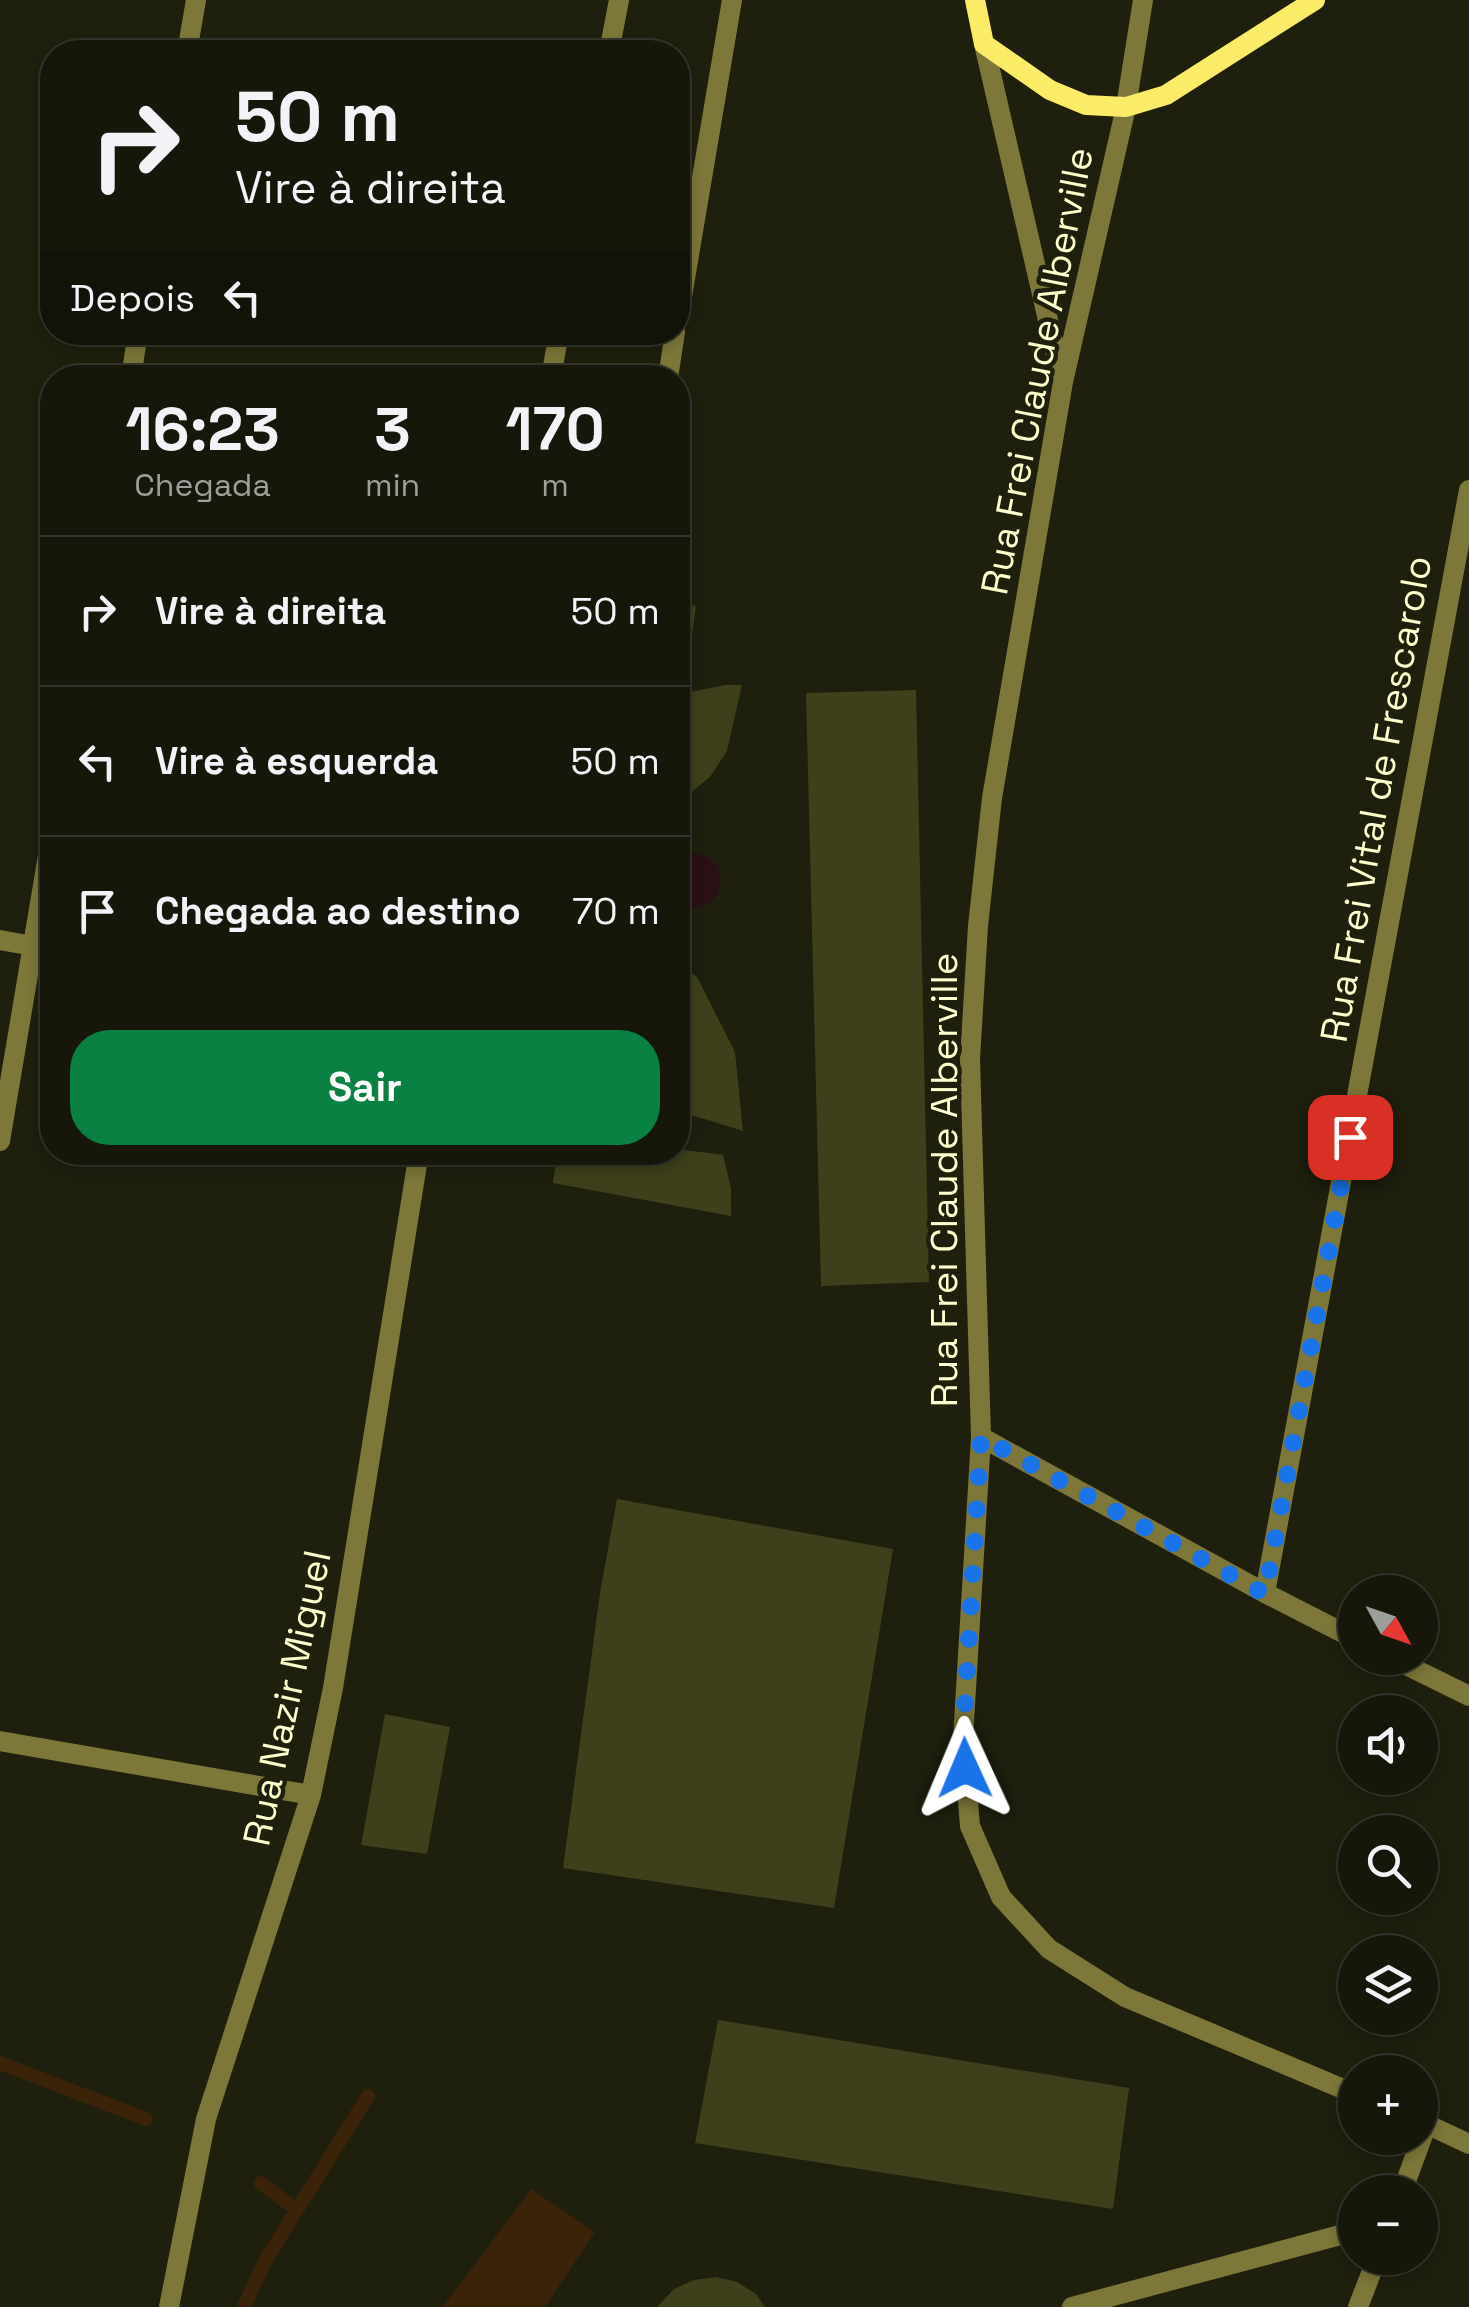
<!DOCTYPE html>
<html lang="pt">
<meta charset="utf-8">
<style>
:root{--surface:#16170a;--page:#1f2013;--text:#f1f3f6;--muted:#9e9f9c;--line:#35362b;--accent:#0b8043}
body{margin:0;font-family:"Space Grotesk",sans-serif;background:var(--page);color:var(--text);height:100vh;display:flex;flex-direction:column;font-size:38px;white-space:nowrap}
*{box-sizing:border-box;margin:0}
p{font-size:32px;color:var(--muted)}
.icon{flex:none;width:55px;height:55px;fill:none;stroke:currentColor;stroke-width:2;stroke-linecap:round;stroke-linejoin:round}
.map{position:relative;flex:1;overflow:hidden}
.side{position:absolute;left:40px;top:365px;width:650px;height:800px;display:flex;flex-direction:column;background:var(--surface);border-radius:40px;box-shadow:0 5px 15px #0003,0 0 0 2px var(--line)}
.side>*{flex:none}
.top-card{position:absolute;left:40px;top:40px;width:650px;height:305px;border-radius:40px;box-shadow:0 5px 15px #0003,0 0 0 2px var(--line);background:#16170a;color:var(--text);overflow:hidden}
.needle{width:65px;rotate:130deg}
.controls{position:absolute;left:1338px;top:1575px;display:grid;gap:20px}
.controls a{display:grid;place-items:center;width:100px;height:100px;border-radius:50%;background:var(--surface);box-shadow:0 5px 15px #0003,0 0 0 2px var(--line);font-size:50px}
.pin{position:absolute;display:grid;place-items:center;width:85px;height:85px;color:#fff;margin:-42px;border-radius:20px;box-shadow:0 5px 15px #0006}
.me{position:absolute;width:110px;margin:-55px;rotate:359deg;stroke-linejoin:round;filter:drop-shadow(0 0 8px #0008)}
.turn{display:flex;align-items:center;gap:35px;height:210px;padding:0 30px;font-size:45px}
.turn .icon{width:130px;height:130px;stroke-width:2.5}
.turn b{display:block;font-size:70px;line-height:85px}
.then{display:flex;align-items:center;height:95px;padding:0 30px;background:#0003;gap:20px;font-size:38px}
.eta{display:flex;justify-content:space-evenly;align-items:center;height:170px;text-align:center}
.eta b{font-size:60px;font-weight:700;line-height:70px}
.primary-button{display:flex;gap:20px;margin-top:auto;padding:20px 30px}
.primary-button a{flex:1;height:115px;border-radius:40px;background:var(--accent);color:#fff;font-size:40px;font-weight:700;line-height:115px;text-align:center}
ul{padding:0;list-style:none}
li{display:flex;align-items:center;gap:30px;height:150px;padding:0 30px;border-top:2px solid var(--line)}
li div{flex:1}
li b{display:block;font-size:38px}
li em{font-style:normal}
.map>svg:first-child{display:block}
.green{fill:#291014}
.water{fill:#3b230a}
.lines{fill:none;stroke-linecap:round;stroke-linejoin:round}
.stream{stroke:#3b230a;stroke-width:14}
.building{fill:#3d401a}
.street{stroke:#7d7739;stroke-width:20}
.secondary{stroke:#faec67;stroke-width:20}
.route{stroke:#1a73e8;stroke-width:18;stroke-dasharray:0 32.4}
.labels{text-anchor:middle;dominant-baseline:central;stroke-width:9;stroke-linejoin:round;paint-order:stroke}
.street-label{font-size:38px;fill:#fdfdcd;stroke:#1e1f0d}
</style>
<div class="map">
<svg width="1469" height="2307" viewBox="0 0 1469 2307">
<rect width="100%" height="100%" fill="#1e1f0d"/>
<path class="green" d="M694,853C740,859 721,924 678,904V857Z"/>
<path class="water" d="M531,2189L595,2232L545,2307H443Z"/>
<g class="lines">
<path class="stream" d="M0,2063L146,2119
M261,2183L297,2210
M244,2307L265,2261L368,2096"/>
</g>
<path class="building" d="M678,603L696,606L691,643L678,641Z
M725,685H742L727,751L710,777L678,803V701L691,692Z
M916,690L929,1282L821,1286L806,693Z
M678,963L697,977L735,1052L743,1131L685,1113L678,1103Z
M678,1149L723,1155L731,1188V1216L553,1183L557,1152H678Z
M617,1499L893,1549L834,1908L563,1868L600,1593Z
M385,1714L450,1727L427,1854L361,1845Z
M718,2020L1129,2088L1113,2209L695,2143Z
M716,2277L737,2282L756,2294L765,2307H657L674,2289L694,2280Z"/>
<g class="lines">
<path class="street" d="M1143,0L1126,107L1063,382L992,798L978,926L970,1059L981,1437L963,1739L970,1826L1001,1897L1049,1949L1125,1997L1355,2094
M984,44L1061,376
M187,52L196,0
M609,52L619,0
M678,320L732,0
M131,378L138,332
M551,378L559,332
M668,378L675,332
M0,940L33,946
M0,1141L52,832
M981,1437L1265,1593L1355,1639
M1265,1593L1469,490
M1392,1658L1469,1696
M0,1741L311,1795
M1420,2121L1469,2144
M1402,2192L1427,2124
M169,2307L206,2119L311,1795L333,1688L419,1152
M1072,2307L1355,2231
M1358,2307L1377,2258"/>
<path class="secondary" d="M975,0L984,44L1050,90L1086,105L1126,107L1166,95L1315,0"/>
</g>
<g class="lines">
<path class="route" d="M965,1768L963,1739L981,1437L1265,1594L1350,1137"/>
</g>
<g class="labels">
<g class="street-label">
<text transform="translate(1037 371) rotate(-79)">Rua Frei Claude Alberville</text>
<text transform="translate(1376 799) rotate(-80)">Rua Frei Vital de Frescarolo</text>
<text transform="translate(944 1180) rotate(-90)">Rua Frei Claude Alberville</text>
<text transform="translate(287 1698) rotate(-78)">Rua Nazir Miguel</text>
</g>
</g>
</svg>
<div class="controls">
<a><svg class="needle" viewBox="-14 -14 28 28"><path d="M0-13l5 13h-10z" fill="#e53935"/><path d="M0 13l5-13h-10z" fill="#9e9f9c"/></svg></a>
<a><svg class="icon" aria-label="sound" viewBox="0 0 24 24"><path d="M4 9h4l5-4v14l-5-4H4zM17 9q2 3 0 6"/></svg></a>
<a><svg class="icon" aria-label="search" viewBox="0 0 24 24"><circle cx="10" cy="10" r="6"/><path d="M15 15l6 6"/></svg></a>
<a><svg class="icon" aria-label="layers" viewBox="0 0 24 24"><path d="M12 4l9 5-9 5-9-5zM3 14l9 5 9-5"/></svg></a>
<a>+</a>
<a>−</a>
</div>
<div class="pin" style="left:1350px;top:1137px;background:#d93025"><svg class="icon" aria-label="arrive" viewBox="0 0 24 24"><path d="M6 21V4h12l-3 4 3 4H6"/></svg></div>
<svg class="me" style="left:965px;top:1768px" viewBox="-20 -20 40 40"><path d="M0-17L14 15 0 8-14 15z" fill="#1a73e8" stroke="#fff" stroke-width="4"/></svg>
<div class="top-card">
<div class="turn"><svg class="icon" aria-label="right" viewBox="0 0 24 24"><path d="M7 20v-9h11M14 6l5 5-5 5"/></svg><div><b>50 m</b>Vire à direita</div></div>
<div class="then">Depois<svg class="icon" aria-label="left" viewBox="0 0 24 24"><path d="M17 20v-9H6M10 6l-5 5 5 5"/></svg></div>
</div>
<section class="side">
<div class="eta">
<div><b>16:23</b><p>Chegada</p></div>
<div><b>3</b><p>min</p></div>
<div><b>170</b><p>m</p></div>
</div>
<ul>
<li><svg class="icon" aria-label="right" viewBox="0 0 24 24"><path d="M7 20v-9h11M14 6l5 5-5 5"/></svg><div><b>Vire à direita</b></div><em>50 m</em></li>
<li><svg class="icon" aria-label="left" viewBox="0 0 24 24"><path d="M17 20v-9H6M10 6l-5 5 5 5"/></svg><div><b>Vire à esquerda</b></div><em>50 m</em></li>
<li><svg class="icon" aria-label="arrive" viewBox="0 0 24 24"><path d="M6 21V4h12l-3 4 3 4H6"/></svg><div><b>Chegada ao destino</b></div><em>70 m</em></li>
</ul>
<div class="primary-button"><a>Sair</a></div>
</section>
</div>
